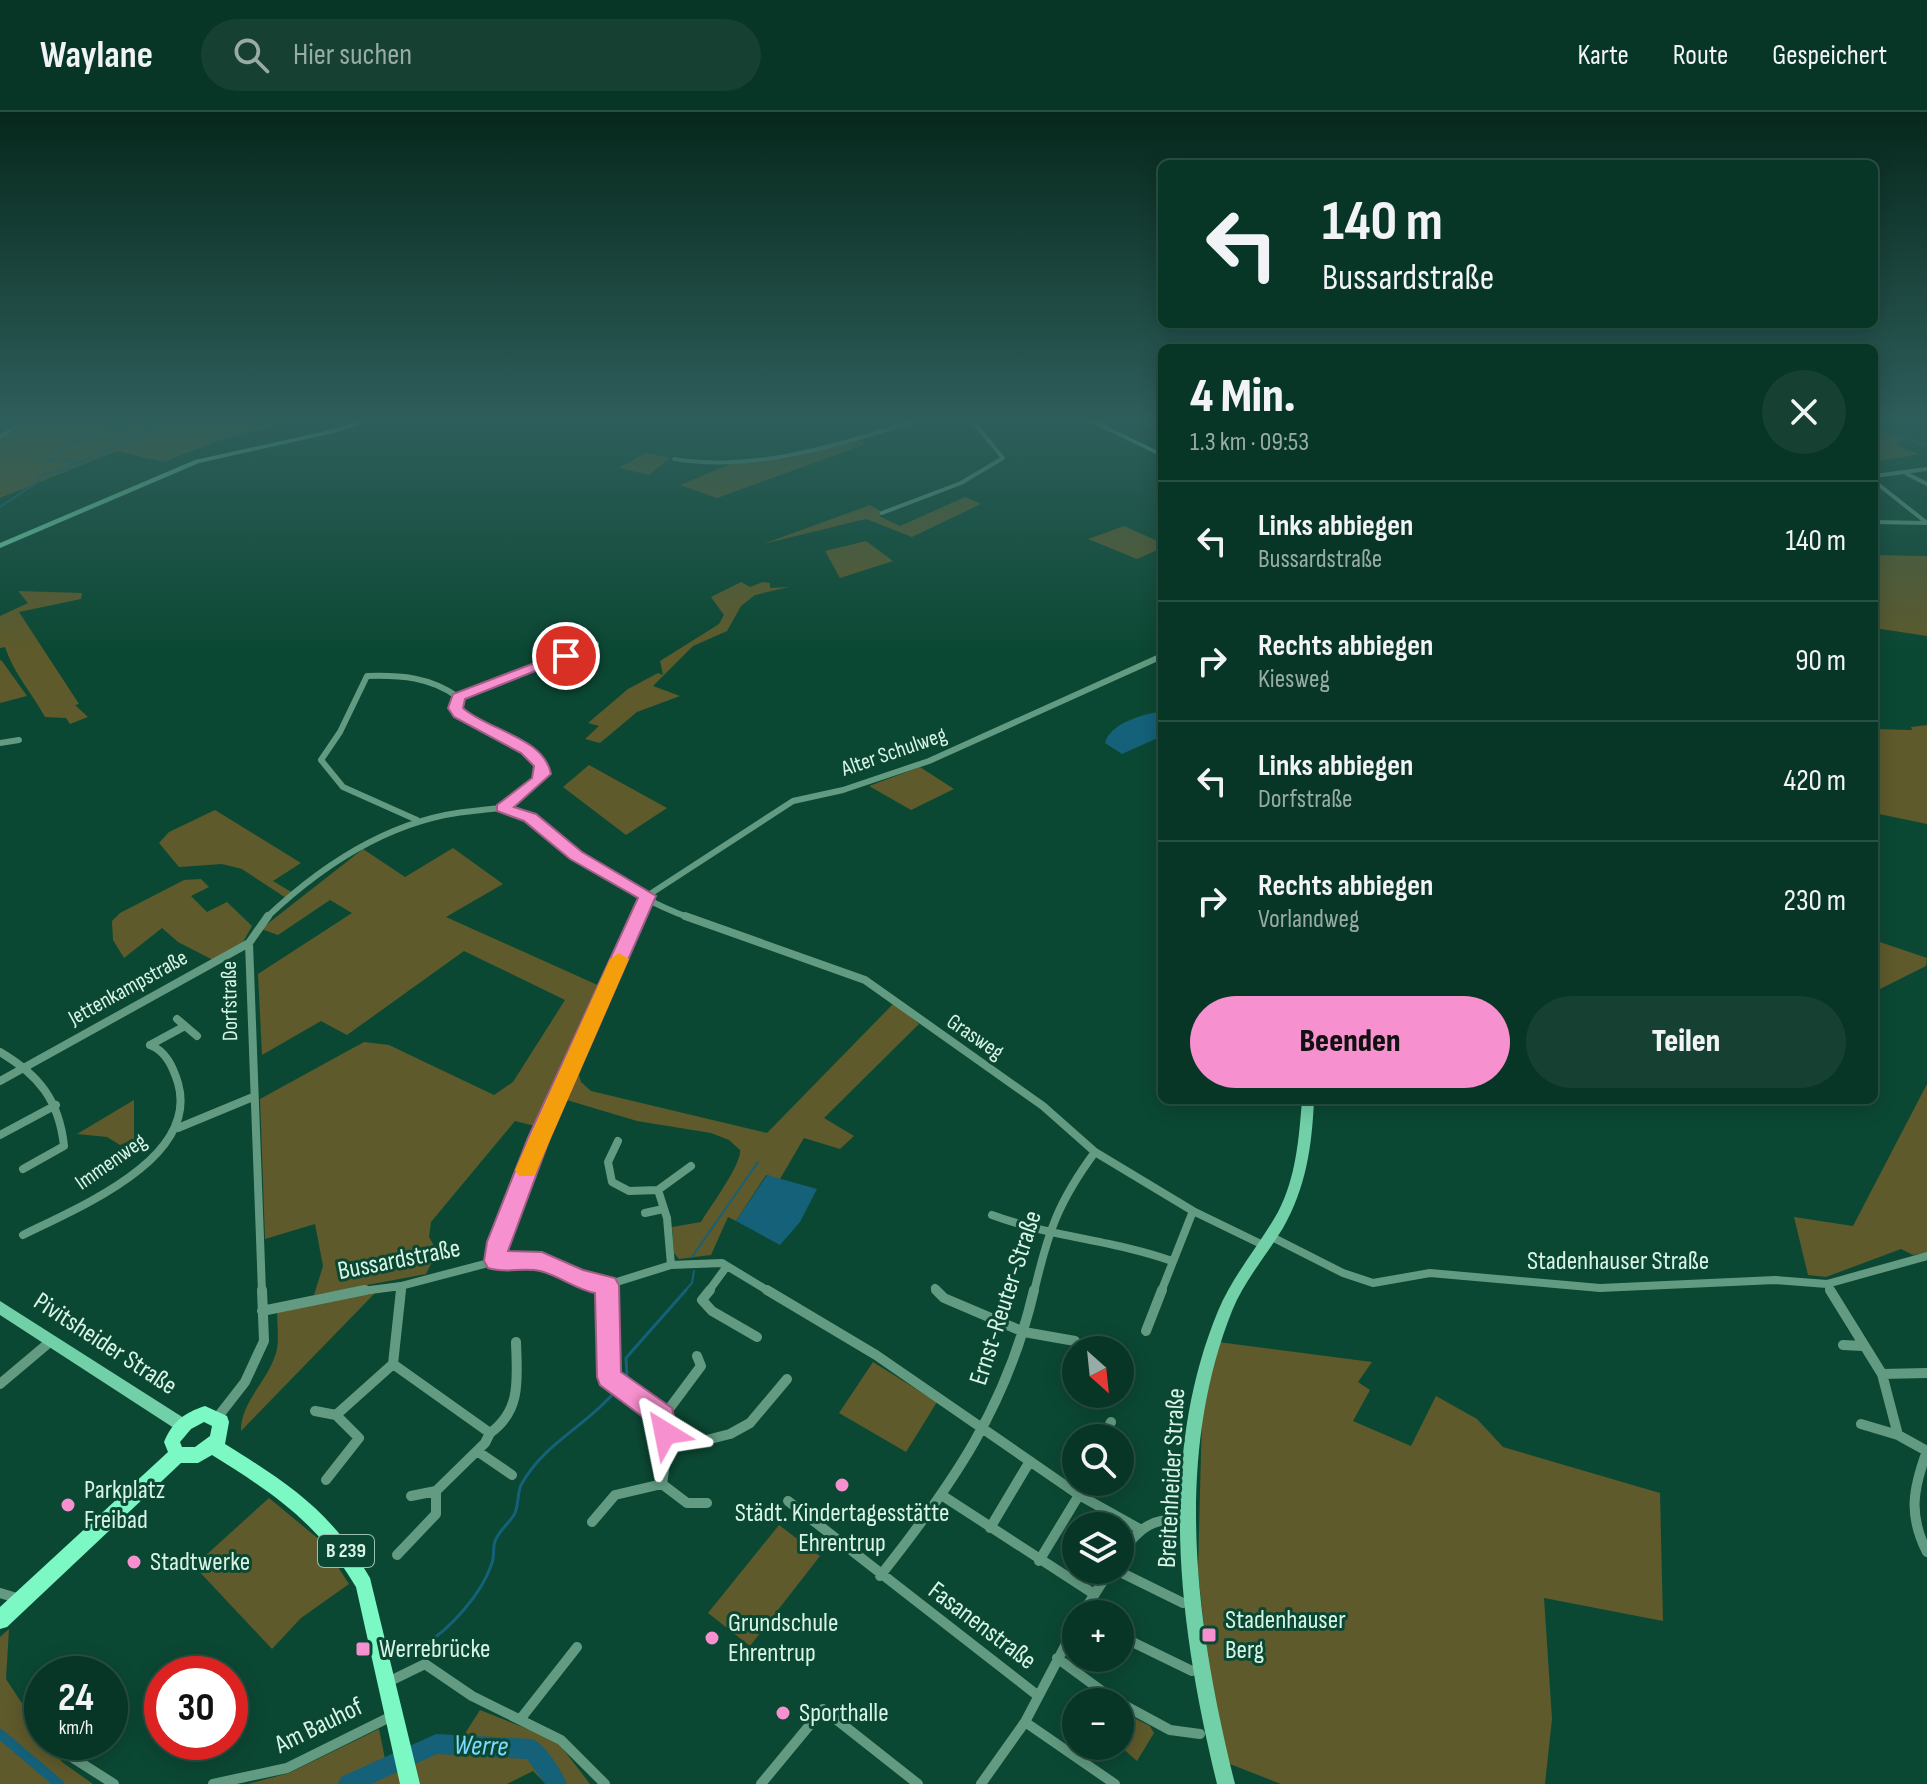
<!DOCTYPE html>
<html lang="de">
<meta charset="utf-8">
<style>
:root{--surface:#083626;--page:#164132;--text:#f1f3f6;--muted:#98aba7;--line:#295043;--accent:#f790ce}
body{margin:0;font-family:"Sofia Sans Condensed",sans-serif;background:var(--page);color:var(--text);height:100vh;display:flex;flex-direction:column;font-size:30px;white-space:nowrap}
*{box-sizing:border-box;margin:0}
p{font-size:26px;color:var(--muted)}
.icon{flex:none;width:44px;height:44px;fill:none;stroke:currentColor;stroke-width:2;stroke-linecap:round;stroke-linejoin:round}
.map{position:relative;flex:1;overflow:hidden}
.panel{position:absolute;left:1158px;top:232px;width:720px;height:760px;display:flex;flex-direction:column;background:var(--surface);border-radius:12px;box-shadow:0 4px 20px #0003,0 0 0 2px var(--line)}
.panel>*{flex:none}
.guide{position:absolute;left:1158px;top:48px;width:720px;height:168px;border-radius:12px;box-shadow:0 4px 20px #0003,0 0 0 2px var(--line);background:#083626;color:var(--text);overflow:hidden}
.needle{width:52px;rotate:153deg}
.fabs{position:absolute;left:1062px;top:1224px;display:grid;gap:16px}
.fabs a{display:grid;place-items:center;width:72px;height:72px;border-radius:50%;background:var(--surface);box-shadow:0 4px 20px #0003,0 0 0 2px var(--line);font-size:40px}
.speed{position:absolute;left:24px;top:1544px;display:flex;gap:16px;font-size:40px;font-weight:700;text-align:center}
.speed>*{display:grid;place-content:center;width:104px;height:104px;border-radius:50%;background:var(--surface);box-shadow:0 4px 20px #0003,0 0 0 2px var(--line);line-height:1}
.speed small{font-size:20px;font-weight:400}
.speed .limit{border:12px solid #d22;background:#fff;color:#111}
.pin{position:absolute;display:grid;place-items:center;width:68px;height:68px;color:#fff;margin:-34px;border:4px solid #fff;border-radius:50%;box-shadow:0 2px 8px #0007}
.me{position:absolute;width:88px;margin:-44px;rotate:325deg;stroke-linejoin:round;filter:drop-shadow(0 0 6px #0008)}
.turn{display:flex;align-items:center;gap:28px;height:168px;padding:0 32px;font-size:36px}
.turn .icon{width:104px;height:104px;stroke-width:2.5}
.turn b{display:block;font-size:56px;line-height:68px}
.round{display:grid;place-items:center;flex:none;width:84px;height:84px;border-radius:42px;background:var(--page)}
.overview{display:flex;align-items:center;justify-content:space-between;height:136px;padding:0 32px}
h1{font-size:48px;font-weight:800;line-height:60px}
.cta{display:flex;gap:16px;margin-top:auto;padding:16px 32px}
.cta a{flex:1;height:92px;border-radius:48px;background:var(--accent);color:#111;font-size:32px;font-weight:800;line-height:92px;text-align:center}
.cta a+a{background:var(--page);color:var(--text)}
ul{padding:0;list-style:none}
li{display:flex;align-items:center;gap:24px;height:120px;padding:0 32px;border-top:2px solid var(--line)}
li div{flex:1}
li b{display:block;font-size:30px}
li em{font-style:normal}
header{display:flex;align-items:center;gap:48px;box-sizing:border-box;height:112px;padding:0 40px;background:var(--surface);border-bottom:2px solid var(--line)}
header strong{font-size:38px}
nav{display:flex;gap:44px;margin-inline-start:auto;font-size:28px}
.search{width:560px;height:72px;background:var(--page);display:flex;align-items:center;gap:20px;box-sizing:border-box;padding:0 28px;border-radius:44px;color:var(--muted);font-size:30px}
.map>svg:first-child{display:block}
.green{fill:#5e5a2b}
.water{fill:#146179}
.lines{fill:none;stroke-linecap:round;stroke-linejoin:round}
.stream-far1{stroke:#146179;stroke-width:2}
.stream{stroke:#146179;stroke-width:3}
.canal{stroke:#146179;stroke-width:10}
.river{fill:#146179;fill-rule:evenodd}
.street-far3{stroke:#629b81;stroke-width:4}
.street-far2{stroke:#629b81;stroke-width:6}
.street-far1{stroke:#629b81;stroke-width:8}
.street{stroke:#629b81;stroke-width:10}
.secondary{fill:#71d0a7;fill-rule:evenodd}
.primary{fill:#7bf8c4;fill-rule:evenodd}
.route{fill:#f790ce;stroke:#a15e86;stroke-width:2}
.slow{fill:#f59e0b}
.poi-dot{fill:#f790ce;stroke:#0b4833;stroke-width:3}
.labels{text-anchor:middle;dominant-baseline:central;stroke-width:6;stroke-linejoin:round;paint-order:stroke}
.shield{fill:#0b4833;stroke:#9ac0b0;stroke-width:2}
.shield-label{font-size:20px;font-weight:bold;fill:#d8f4e6}
.street-label{font-size:22px;fill:#d8f4e6;stroke:#0b4833}
.near-street-label{font-size:26px;fill:#d8f4e6;stroke:#0b4833}
.near-poi-label{font-size:26px;fill:#d8f4e6;stroke:#0b4833;text-anchor:start}
.near-water-label{font-size:28px;font-style:italic;fill:#7adbfe;stroke:#0b4833}
</style>
<header>
<strong>Waylane</strong>
<div class="search"><svg class="icon" aria-label="search" viewBox="0 0 24 24"><circle cx="10" cy="10" r="6"/><path d="M15 15l6 6"/></svg>Hier suchen</div>
<nav><a>Karte</a><a>Route</a><a>Gespeichert</a></nav>
</header>
<div class="map">
<svg width="1927" height="1672" viewBox="0 0 1927 1672">
<rect width="100%" height="100%" fill="#0b4833"/>
<path class="green" d="M32,306L63,307L309,306L226,326L163,350L117,339L0,386V326Z
M1874,318L1901,327L1896,333L1919,342L1874,350Z
M854,327L866,332L717,386L680,373L738,349L790,346Z
M645,341L670,346L649,363L619,356Z
M965,385L981,392L912,425L866,407L763,432L870,393L884,401L879,404L900,414Z
M1124,414L1162,431V436L1137,447L1088,427Z
M866,429L893,449L840,466L825,439Z
M1874,443L1927,444V524L1874,516Z
M741,470L750,475L763,470L770,471V476L789,475L755,483L741,494L727,519L693,534L653,574L680,584L637,600L600,631L585,627L599,614L588,611L628,577L658,561L663,563L660,549L719,512L724,503L711,485Z
M18,479L82,481L81,487L19,500L79,592L75,593L88,605L70,612L66,606L45,605C32,581 14,562 5,535L0,536V504L28,491Z
M0,548L2,549L27,584L0,591Z
M1927,613V712L1874,701V617L1912,618L1911,615Z
M589,653L667,696L626,723L563,675Z
M920,655L954,677L911,698L869,674Z
M215,698L301,751L273,769L293,781L286,786L242,757L222,752L179,755L159,731L169,720Z
M453,736L503,772L446,805L602,875L539,1015L515,1009L431,1110L429,1125L437,1139L426,1162L314,1183L323,1154L315,1112L265,1127L260,987L364,930L389,933L494,983L513,970L565,888L464,839L347,923L321,909L262,943L258,862L352,801L330,788L278,823L261,817L363,737L405,765Z
M201,767L209,775L191,784L207,800L227,790L252,814L243,830L213,848L178,830L162,816L124,846L113,828L112,809L120,801L184,768Z
M1874,828L1927,846L1926,854L1874,880Z
M894,891L919,912L824,1006L854,1024L840,1037L804,1026L780,1067L766,1063L736,1109L728,1105L711,1143L679,1147L674,1141L672,1115L701,1110C710,1095 742,1052 740,1038L729,1028L711,1021L637,1009L560,986L576,952L581,970L591,979L767,1021Z
M1927,972V1141L1913,1143L1901,1137L1826,1165L1808,1163L1794,1105L1853,1114Z
M134,988V1027L120,1033L107,1025L77,1022Z
M377,1179L241,1319C240,1290 271,1266 277,1237C279,1225 277,1210 277,1198Z
M1218,1230L1372,1250L1358,1270L1370,1278L1353,1309L1411,1334L1436,1284L1477,1307L1503,1335L1660,1381L1663,1509L1544,1486L1552,1607L1545,1672H1281L1230,1652L1213,1598L1198,1459L1202,1303Z
M873,1250L937,1290L906,1340L839,1301Z
M269,1386L321,1429L349,1472L301,1506L272,1537L194,1454Z
M779,1413L820,1444L750,1534L708,1501Z
M9,1517L6,1567L42,1622V1630H48L62,1650L93,1672H0V1525Z
M480,1598L557,1629L590,1672H546L533,1659L507,1672H248L289,1661L379,1617L387,1657L436,1633L457,1634Z
M1130,1604L1150,1614L1154,1621L1137,1649L1120,1634V1617Z"/>
<path class="water" d="M1162,600V624L1122,642L1105,631C1109,612 1144,601 1162,600Z
M767,1063L817,1077L800,1110L780,1133L736,1109Z"/>
<g class="lines">
<path class="stream-far1" d="M1874,317L1927,333
M116,335L145,321L144,317L157,308
M56,348L45,349L76,329L160,306
M74,353L111,337
M0,395L39,369L38,364L70,356L71,350L77,348L60,349
M692,1145L758,1050
M684,1180L692,1171L694,1159"/>
<path class="stream" d="M627,1266L626,1246L686,1178
M423,1534C450,1517 482,1482 492,1451C495,1443 492,1434 496,1427C500,1418 509,1411 514,1403C519,1394 517,1382 521,1373C544,1332 581,1317 611,1284"/>
<path class="canal" d="M0,1622L59,1672"/>
<path class="river" d="M436,1622L532,1627C545,1632 562,1659 567,1672H545L527,1647L437,1642L371,1672H338L341,1665Z"/>
<path class="street-far3" d="M1149,306L1157,310
M0,325L29,306
M674,347C760,361 844,330 926,306
M1907,362L1927,372
M1874,364L1927,357
M1874,369L1927,411
M882,401L961,371L1003,346L970,306
M1874,410L1927,411"/>
<path class="street-far2" d="M458,585L596,532
M0,631L19,628
M417,708L343,675L321,648L340,620L367,564C401,563 430,565 458,585L455,596L459,601L520,635L539,652L543,662L502,696
M647,784L793,689L843,678L929,649L1162,544
M266,806C323,752 394,706 473,699C486,698 502,694 515,698C535,704 556,729 573,742C607,766 651,792 690,806
M637,806L647,784"/>
<path class="street-far1" d="M685,804L865,868L1043,994L1095,1040L1193,1099L1263,1133
M177,907L197,924
M150,933L185,914
M0,940C39,963 59,988 64,1034L23,1057
M0,969L249,831
M178,1016L253,985
M0,1023L56,993
M618,1029L608,1050L612,1070L629,1079L658,1078
M645,1101L663,1097
M992,1103C1051,1125 1113,1128 1172,1149
M23,1123C77,1096 200,1047 178,971C173,955 166,939 150,933
M1270,1124L1343,1161L1373,1171L1430,1161L1600,1176L1775,1168L1827,1172L1927,1144
M496,1149L498,1130L539,1026L638,804
M671,1153L667,1106L658,1078L691,1054
M1827,1172L1832,1180
M607,1173V1180
M935,1176L938,1180
M262,1180L249,831L268,804
M355,1180L401,1174L496,1149H542L579,1168L607,1173L671,1153L722,1151L770,1180
M400,1180L401,1174
M708,1180L727,1154
M1034,1180C1048,1120 1058,1090 1095,1040
M1161,1180L1193,1099"/>
<path class="street" d="M401,1178L393,1252L490,1321C522,1298 517,1266 516,1230
M607,1178L609,1265L663,1305L667,1338L662,1372L687,1391H707
M710,1178L702,1188L712,1199L757,1225
M767,1178L876,1243L1079,1383L1138,1416
M936,1178L944,1186L1024,1220L1075,1229
M1830,1178L1882,1262L1898,1323
M262,1199L365,1178
M1146,1219L1162,1178
M1843,1233L1863,1234
M1882,1262L1927,1261
M0,1272L51,1229
M315,1299L336,1303L359,1326L326,1368
M336,1303L393,1252
M663,1305L701,1254L697,1244
M217,1306L245,1270L264,1229L262,1178
M1861,1312L1898,1323L1927,1339
M1103,1326L1111,1310
M667,1338L730,1322L750,1311L787,1267
M477,1339L512,1363
M1927,1339C1913,1377 1908,1403 1927,1440
M411,1384L436,1379
M943,1384L1094,1482
M788,1389L1037,1583
M592,1410L615,1383L662,1372
M990,1416L1030,1349
M397,1443L436,1402V1379L485,1331L490,1321
M1120,1443C1139,1415 1153,1405 1188,1407
M1039,1449L1079,1383
M1116,1458L1183,1491
M880,1464C953,1372 1007,1294 1034,1178
M0,1481L20,1487
M1082,1502L1110,1458
M1120,1524L1192,1559
M1057,1546L1117,1590
M388,1570L425,1552L472,1584L561,1628L605,1672
M1120,1591L1170,1618L1200,1622
M522,1605L577,1535
M1025,1610L1115,1672
M59,1630L70,1644L114,1672
M213,1672L287,1656L394,1603
M761,1672L823,1597L918,1672
M981,1672L1025,1610L1076,1513"/>
<path class="secondary" d="M369,306H378L334,321L199,351L0,436V431L195,348L330,318Z
M1082,306H1090L1162,341V345Z
M1302,988H1314C1312,1034 1306,1076 1283,1116C1266,1144 1244,1169 1232,1199C1172,1350 1197,1519 1235,1672H1217C1180,1519 1156,1349 1218,1199C1233,1163 1259,1134 1278,1100C1296,1066 1299,1026 1302,988Z
M0,1189L187,1308L190,1313L187,1318L182,1320L177,1318L0,1203Z"/>
<path class="primary" d="M205,1294L227,1304L229,1310L225,1332C289,1372 331,1399 370,1466L420,1672H400L356,1475C318,1411 273,1381 212,1343L198,1351H181L7,1515L0,1517V1495L168,1340L164,1330C173,1309 184,1301 205,1294ZM204,1310L212,1314L210,1324L195,1335H182L180,1330L191,1317Z"/>
</g>
<linearGradient id="sky" x2="0" y2="1"><stop stop-color="#06281c"/><stop offset="0.57" stop-color="#2e5e5b"/><stop offset="1" stop-color="#2e5e5b" stop-opacity="0"/></linearGradient>
<rect width="1927" height="540" fill="url(#sky)"/>
<path class="route" d="M561,541L573,544L465,587L463,596C487,618 544,625 551,662L514,695L536,702L582,740L656,784L550,1026L508,1139L542,1140L583,1158L615,1166L619,1173L621,1260L672,1296L678,1321L674,1330L665,1333L656,1330L651,1311L600,1273L597,1265L595,1181C575,1177 560,1164 540,1159C523,1155 505,1162 488,1156L484,1149L487,1130L528,1026L638,786L570,747L524,709L497,699V693L532,666L534,654L521,641L454,605L448,596L453,582Z"/>
<path class="slow" d="M619,841L629,847L537,1058L534,1064H519L515,1058L610,847Z"/>
<g class="poi-dot">
<circle cx="842" cy="1373" r="8"/>
<circle cx="68" cy="1393" r="8"/>
<circle cx="134" cy="1450" r="8"/>
<rect x="1201" y="1515" width="16" height="16" rx="4"/>
<circle cx="712" cy="1526" r="8"/>
<rect x="355" y="1529" width="16" height="16" rx="4"/>
<circle cx="783" cy="1601" r="8"/>
</g>
<g class="labels">
<rect class="shield" x="318" y="1423" width="56" height="32" rx="6"/>
<g class="shield-label">
<text x="346" y="1439">B 239</text>
</g>
<g class="street-label">
<text transform="translate(894 640) rotate(-19)">Alter Schulweg</text>
<text transform="translate(128 876) rotate(-29)">Jettenkampstraße</text>
<text transform="translate(230 889) rotate(-91)">Dorfstraße</text>
<text transform="translate(975 925) rotate(34)">Grasweg</text>
<text transform="translate(111 1050) rotate(-35)">Immenweg</text>
</g>
<g class="near-street-label">
<text transform="translate(399 1148) rotate(-11)">Bussardstraße</text>
<text x="1618" y="1149">Stadenhauser Straße</text>
<text transform="translate(1006 1186) rotate(-72)">Ernst-Reuter-Straße</text>
<text transform="translate(105 1232) rotate(33)">Pivitsheider Straße</text>
<text transform="translate(1172 1366) rotate(-87)">Breitenheider Straße</text>
<text transform="translate(982 1514) rotate(37)">Fasanenstraße</text>
<text transform="translate(319 1614) rotate(-26)">Am Bauhof</text>
</g>
<g class="near-poi-label">
<text x="84" y="1378">Parkplatz<tspan x="84" dy="30">Freibad</tspan></text>
<text x="842" y="1401" text-anchor="middle">Städt. Kindertagesstätte<tspan x="842" dy="30">Ehrentrup</tspan></text>
<text x="150" y="1450">Stadtwerke</text>
<text x="1225" y="1508">Stadenhauser<tspan x="1225" dy="30">Berg</tspan></text>
<text x="728" y="1511">Grundschule<tspan x="728" dy="30">Ehrentrup</tspan></text>
<text x="379" y="1537">Werrebrücke</text>
<text x="799" y="1601">Sporthalle</text>
</g>
<g class="near-water-label">
<text transform="translate(481 1634) rotate(2)">Werre</text>
</g>
</g>
</svg>
<div class="fabs">
<a><svg class="needle" viewBox="-14 -14 28 28"><path d="M0-13l5 13h-10z" fill="#e53935"/><path d="M0 13l5-13h-10z" fill="#98aba7"/></svg></a>
<a><svg class="icon" aria-label="search" viewBox="0 0 24 24"><circle cx="10" cy="10" r="6"/><path d="M15 15l6 6"/></svg></a>
<a><svg class="icon" aria-label="layers" viewBox="0 0 24 24"><path d="M12 4l9 5-9 5-9-5zM3 14l9 5 9-5"/></svg></a>
<a>+</a>
<a>−</a>
</div>
<div class="speed"><div>24<small>km/h</small></div><div class="limit">30</div></div>
<div class="pin" style="left:566px;top:544px;background:#d93025"><svg class="icon" aria-label="arrive" viewBox="0 0 24 24"><path d="M6 21V4h12l-3 4 3 4H6"/></svg></div>
<svg class="me" style="left:665px;top:1321px" viewBox="-20 -20 40 40"><path d="M0-17L14 15 0 8-14 15z" fill="#f790ce" stroke="#fff" stroke-width="4"/></svg>
<div class="guide">
<div class="turn"><svg class="icon" aria-label="left" viewBox="0 0 24 24"><path d="M17 20v-9H6M10 6l-5 5 5 5"/></svg><div><b>140 m</b>Bussardstraße</div></div>
</div>
<section class="panel">
<div class="overview"><div><h1>4 Min.</h1><p>1.3 km · 09:53</p></div><a class="round"><svg class="icon" aria-label="close" viewBox="0 0 24 24"><path d="M6 6l12 12M18 6L6 18"/></svg></a></div>
<ul>
<li><svg class="icon" aria-label="left" viewBox="0 0 24 24"><path d="M17 20v-9H6M10 6l-5 5 5 5"/></svg><div><b>Links abbiegen</b><p>Bussardstraße</p></div><em>140 m</em></li>
<li><svg class="icon" aria-label="right" viewBox="0 0 24 24"><path d="M7 20v-9h11M14 6l5 5-5 5"/></svg><div><b>Rechts abbiegen</b><p>Kiesweg</p></div><em>90 m</em></li>
<li><svg class="icon" aria-label="left" viewBox="0 0 24 24"><path d="M17 20v-9H6M10 6l-5 5 5 5"/></svg><div><b>Links abbiegen</b><p>Dorfstraße</p></div><em>420 m</em></li>
<li><svg class="icon" aria-label="right" viewBox="0 0 24 24"><path d="M7 20v-9h11M14 6l5 5-5 5"/></svg><div><b>Rechts abbiegen</b><p>Vorlandweg</p></div><em>230 m</em></li>
</ul>
<div class="cta"><a>Beenden</a><a>Teilen</a></div>
</section>
</div>
